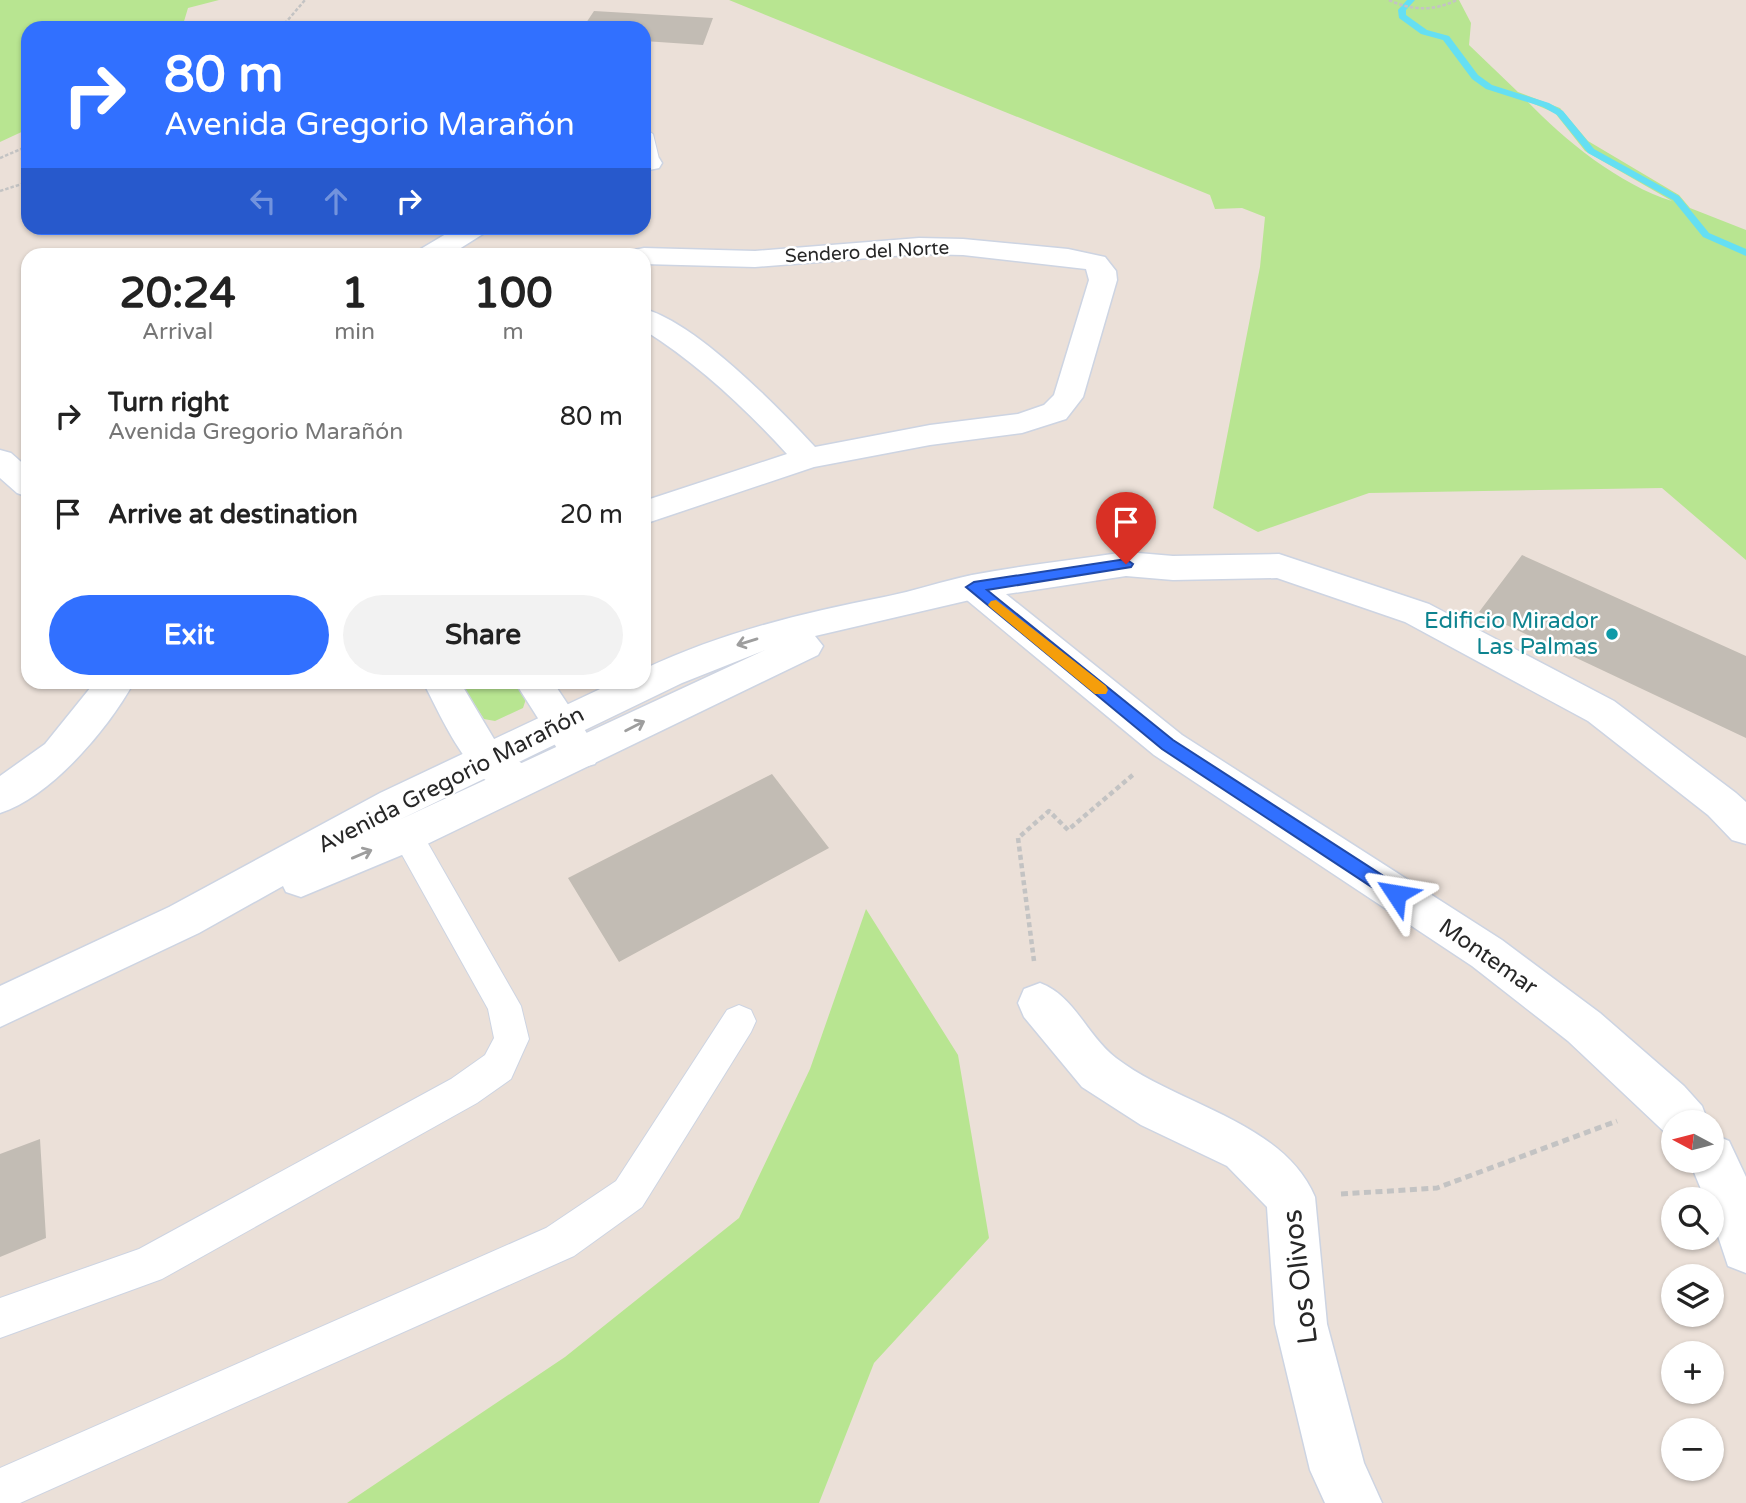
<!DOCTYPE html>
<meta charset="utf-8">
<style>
:root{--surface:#fff;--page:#f2f2f2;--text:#222;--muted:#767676;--accent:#3170ff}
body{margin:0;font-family:"Varela Round",sans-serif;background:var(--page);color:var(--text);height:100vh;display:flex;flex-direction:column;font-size:26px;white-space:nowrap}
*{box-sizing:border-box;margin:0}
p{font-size:23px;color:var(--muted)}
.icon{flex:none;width:38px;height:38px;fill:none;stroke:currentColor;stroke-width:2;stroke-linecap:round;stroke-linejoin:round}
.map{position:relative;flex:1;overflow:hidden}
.side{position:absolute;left:21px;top:248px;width:630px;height:441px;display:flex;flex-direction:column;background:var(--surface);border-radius:21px;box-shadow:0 2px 5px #0004}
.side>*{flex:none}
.guide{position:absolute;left:21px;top:21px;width:630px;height:214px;border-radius:21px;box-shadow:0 2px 5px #0004;background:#3170ff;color:#fff;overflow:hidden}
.needle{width:46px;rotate:277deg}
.buttons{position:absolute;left:1661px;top:1110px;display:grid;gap:14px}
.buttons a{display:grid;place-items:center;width:63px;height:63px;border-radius:50%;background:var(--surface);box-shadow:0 2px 5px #0004;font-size:35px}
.pin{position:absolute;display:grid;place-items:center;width:60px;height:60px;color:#fff;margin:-72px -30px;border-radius:50% 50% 50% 0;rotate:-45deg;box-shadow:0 0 7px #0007}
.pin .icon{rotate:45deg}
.me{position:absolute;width:77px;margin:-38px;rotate:303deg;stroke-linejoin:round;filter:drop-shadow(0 0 5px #0008)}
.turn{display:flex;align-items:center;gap:24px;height:147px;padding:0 28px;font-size:32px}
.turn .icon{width:91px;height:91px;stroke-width:2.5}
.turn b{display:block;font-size:49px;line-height:60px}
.lanes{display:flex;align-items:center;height:66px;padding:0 28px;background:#0003;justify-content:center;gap:35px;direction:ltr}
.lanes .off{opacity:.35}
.eta{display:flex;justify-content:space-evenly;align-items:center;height:119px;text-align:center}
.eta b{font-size:42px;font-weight:700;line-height:49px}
.action{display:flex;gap:14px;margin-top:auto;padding:14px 28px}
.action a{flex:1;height:80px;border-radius:42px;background:var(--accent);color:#fff;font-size:28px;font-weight:700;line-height:80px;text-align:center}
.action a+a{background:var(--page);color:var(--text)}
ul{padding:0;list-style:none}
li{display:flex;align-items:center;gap:21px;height:98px;padding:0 28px}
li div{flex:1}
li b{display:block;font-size:26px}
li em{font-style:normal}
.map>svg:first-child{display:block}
.green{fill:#b8e591;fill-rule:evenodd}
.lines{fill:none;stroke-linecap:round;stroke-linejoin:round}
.stream{fill:#65dff3;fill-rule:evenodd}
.building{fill:#c2bcb4}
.lane-casing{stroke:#cdd4e2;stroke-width:2}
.street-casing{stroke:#cdd4e2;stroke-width:3}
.secondary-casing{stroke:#cdd4e2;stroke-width:3}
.path-far2{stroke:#c3c3c3;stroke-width:2.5;stroke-dasharray:3.5 2;stroke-linecap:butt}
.path-far1{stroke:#c3c3c3;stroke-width:4.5;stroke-dasharray:5 3.5;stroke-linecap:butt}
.path{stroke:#c3c3c3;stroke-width:5;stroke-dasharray:7 4.5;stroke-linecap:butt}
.lane{fill:#fff;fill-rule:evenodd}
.street{fill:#fff;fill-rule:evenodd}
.secondary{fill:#fff;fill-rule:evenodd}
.oneway{stroke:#9e9e9e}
.route{fill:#3170ff;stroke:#2049a6;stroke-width:2}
.slow{fill:#f59e0b}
.culture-dot{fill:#0f9aa8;stroke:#fff;stroke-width:2.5}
.labels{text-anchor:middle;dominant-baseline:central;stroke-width:5;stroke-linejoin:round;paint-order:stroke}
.far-street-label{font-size:19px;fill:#272727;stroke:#fff}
.culture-label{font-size:23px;fill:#0d838f;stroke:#fff;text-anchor:end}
.street-label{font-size:23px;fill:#272727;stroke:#fff}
.near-street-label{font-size:28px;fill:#272727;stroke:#fff}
</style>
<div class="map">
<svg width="1746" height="1503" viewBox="0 0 1746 1503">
<rect width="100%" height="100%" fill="#ebe0d8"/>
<path class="green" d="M0,0H219L188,8L182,28H28V129L0,142Z
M729,0H1459L1471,23L1469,45L1518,92L1560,108L1588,141L1679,195L1690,208L1746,230V560L1662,488L1369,493L1258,532L1213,508L1260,267L1265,217L1242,208L1215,209L1210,195ZM1527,101L1555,113L1585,151L1672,201C1620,185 1564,140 1527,101Z
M461,683H515L526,699L523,708L495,721L484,719Z
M866,909L958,1055L989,1238L874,1363L819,1503H347L565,1357L739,1218L810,1069Z"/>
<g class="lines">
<path class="stream" d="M1407,0H1415L1406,10V15L1427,30L1449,36L1478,75L1492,85L1549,103L1563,111L1594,149L1679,196L1709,233L1746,249V256L1703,237L1673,200L1588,153L1557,115L1543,107L1486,89L1472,79L1443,40L1421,34L1399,18L1398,10Z"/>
</g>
<path class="building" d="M594,11L713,18L703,45L644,41V28H576L578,25L584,26Z
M1522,555L1746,656V738L1479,612Z
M772,774L829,848L619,962L568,878Z
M40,1139L46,1238L0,1257V1154Z"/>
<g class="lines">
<g class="lane-casing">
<path id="lane" d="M644,128L653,134L660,163L650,169L644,167Z
M407,822L418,826L521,1006L529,1039L524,1050L511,1079L477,1103L162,1279L0,1338V1298L139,1249L451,1079L485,1055L494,1038L488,1009L391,835L396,826Z
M739,1005L751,1010L756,1021L751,1032L642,1207L574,1256L20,1503H0V1468L546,1228L616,1181L727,1010Z"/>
</g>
<g class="street-casing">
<path id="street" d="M650,156L659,158L662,163L659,168L644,171V157Z
M456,228H487L483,234L448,256H416L419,250Z
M919,238L963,239L1068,249L1105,257L1116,271L1117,280L1083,397L1066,419L1022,433L930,445L814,467L644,524V501L787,454C744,407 698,364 644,330V309C695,322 778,407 815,447L930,425L1018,414L1044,405L1054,395L1089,280L1086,269L963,255L919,254L755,267L644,264V256H631L634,250L644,248L755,251Z
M0,450L11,453L28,468V497L17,493L0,478Z
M974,575L986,578L1182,735L1502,940L1600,1013L1684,1086L1702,1106L1708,1122H1673V1140L1568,1041L1472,966L1154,755L962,596L957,587L962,578Z
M95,682H134C108,729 52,796 0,813V776L45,744Z
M423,682H460L500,749L532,770L538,781L532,792C479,809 443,719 423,682Z
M515,682H553L600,753L595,764L581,768L567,764Z
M1040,983C1075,996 1087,1036 1116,1058C1177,1105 1283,1121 1315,1197L1327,1324L1364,1463L1382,1503H1325L1310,1470L1275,1324L1267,1207L1227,1166L1141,1125L1082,1087L1024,1017L1018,1003L1024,989Z
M1712,1134L1729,1141L1746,1177V1273L1728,1266L1712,1218V1199H1705L1689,1160H1712Z"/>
</g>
<g class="secondary-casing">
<path id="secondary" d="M1126,552L1173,556L1279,554L1429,604L1614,701L1736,793L1746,802V844L1732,840L1708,815L1588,721L1405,622L1277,578L1173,580L1126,576L974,599L815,636L823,646L818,655L421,847L301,897L286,892L283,886L199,933L0,1027V986L169,907L380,793L615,682H644V669C721,633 801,613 884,597C914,591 943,581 972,575C1023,565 1075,560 1126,552ZM765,650L399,820L682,683Z"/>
</g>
<path class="path-far2" d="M1389,0C1412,11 1434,11 1457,0
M281,28L305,0
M0,158L28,146
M0,191L28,182"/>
<path class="path-far1" d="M1034,961L1018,838L1049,811L1068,830L1135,773"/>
<path class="path" d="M1341,1194L1437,1188L1617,1121"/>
<use href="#lane" class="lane"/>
<use href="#street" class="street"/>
<use href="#secondary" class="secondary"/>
</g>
<defs><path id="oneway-shaft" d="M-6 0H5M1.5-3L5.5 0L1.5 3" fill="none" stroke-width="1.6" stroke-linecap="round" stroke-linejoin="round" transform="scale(1.75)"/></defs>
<g class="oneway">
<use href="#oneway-shaft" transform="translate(747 642) rotate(163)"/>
<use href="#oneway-shaft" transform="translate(635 726) rotate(-27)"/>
<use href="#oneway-shaft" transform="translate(362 854) rotate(-23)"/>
</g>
<path class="route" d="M1126,559L1133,564L1131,567L987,590L1173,740L1402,888L1404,894L1402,899L1396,901L1390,899L1162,749L966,587L974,582Z"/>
<path class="slow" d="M996,600L1106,686L1108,690L1106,694H1095L991,608L988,605L991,601Z"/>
<circle class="culture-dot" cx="1612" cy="634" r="7"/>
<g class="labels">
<g class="far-street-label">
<text transform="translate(867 252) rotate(-3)">Sendero del Norte</text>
</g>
<g class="culture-label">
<text x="1598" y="621">Edificio Mirador<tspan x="1598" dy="26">Las Palmas</tspan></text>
</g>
<g class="street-label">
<text transform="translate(451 780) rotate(-27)">Avenida Gregorio Marañón</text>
<text transform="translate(1488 957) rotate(35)">Montemar</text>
</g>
<g class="near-street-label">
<text transform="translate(1300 1277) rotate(-97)">Los Olivos</text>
</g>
</g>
</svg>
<div class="buttons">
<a><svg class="needle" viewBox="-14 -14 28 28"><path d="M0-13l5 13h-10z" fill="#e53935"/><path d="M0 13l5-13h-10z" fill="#767676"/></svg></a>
<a><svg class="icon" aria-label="search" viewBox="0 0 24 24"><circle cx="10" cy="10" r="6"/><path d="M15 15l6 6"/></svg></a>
<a><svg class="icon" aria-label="layers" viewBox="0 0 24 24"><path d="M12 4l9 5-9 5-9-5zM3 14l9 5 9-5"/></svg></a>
<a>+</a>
<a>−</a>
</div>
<div class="pin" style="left:1126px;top:564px;background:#d93025"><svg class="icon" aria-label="arrive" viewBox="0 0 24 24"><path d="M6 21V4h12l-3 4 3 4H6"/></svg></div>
<svg class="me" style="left:1396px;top:894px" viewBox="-20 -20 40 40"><path d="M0-17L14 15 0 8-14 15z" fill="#3170ff" stroke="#fff" stroke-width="4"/></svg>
<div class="guide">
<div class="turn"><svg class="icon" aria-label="right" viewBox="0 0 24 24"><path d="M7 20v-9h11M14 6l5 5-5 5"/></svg><div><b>80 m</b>Avenida Gregorio Marañón</div></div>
<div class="lanes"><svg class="icon off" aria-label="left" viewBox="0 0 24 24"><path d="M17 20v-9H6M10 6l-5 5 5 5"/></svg><svg class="icon off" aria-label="ahead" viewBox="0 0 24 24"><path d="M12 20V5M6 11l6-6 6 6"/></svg><svg class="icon" aria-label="right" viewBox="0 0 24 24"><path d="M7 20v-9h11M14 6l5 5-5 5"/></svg></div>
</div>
<section class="side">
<div class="eta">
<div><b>20:24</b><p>Arrival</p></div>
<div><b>1</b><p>min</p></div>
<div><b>100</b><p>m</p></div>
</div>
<ul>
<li><svg class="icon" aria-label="right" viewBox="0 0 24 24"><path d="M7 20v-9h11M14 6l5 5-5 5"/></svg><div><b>Turn right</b><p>Avenida Gregorio Marañón</p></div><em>80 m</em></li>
<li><svg class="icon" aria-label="arrive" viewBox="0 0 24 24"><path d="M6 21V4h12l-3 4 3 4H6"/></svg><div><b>Arrive at destination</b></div><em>20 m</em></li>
</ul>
<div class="action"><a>Exit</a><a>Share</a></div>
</section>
</div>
